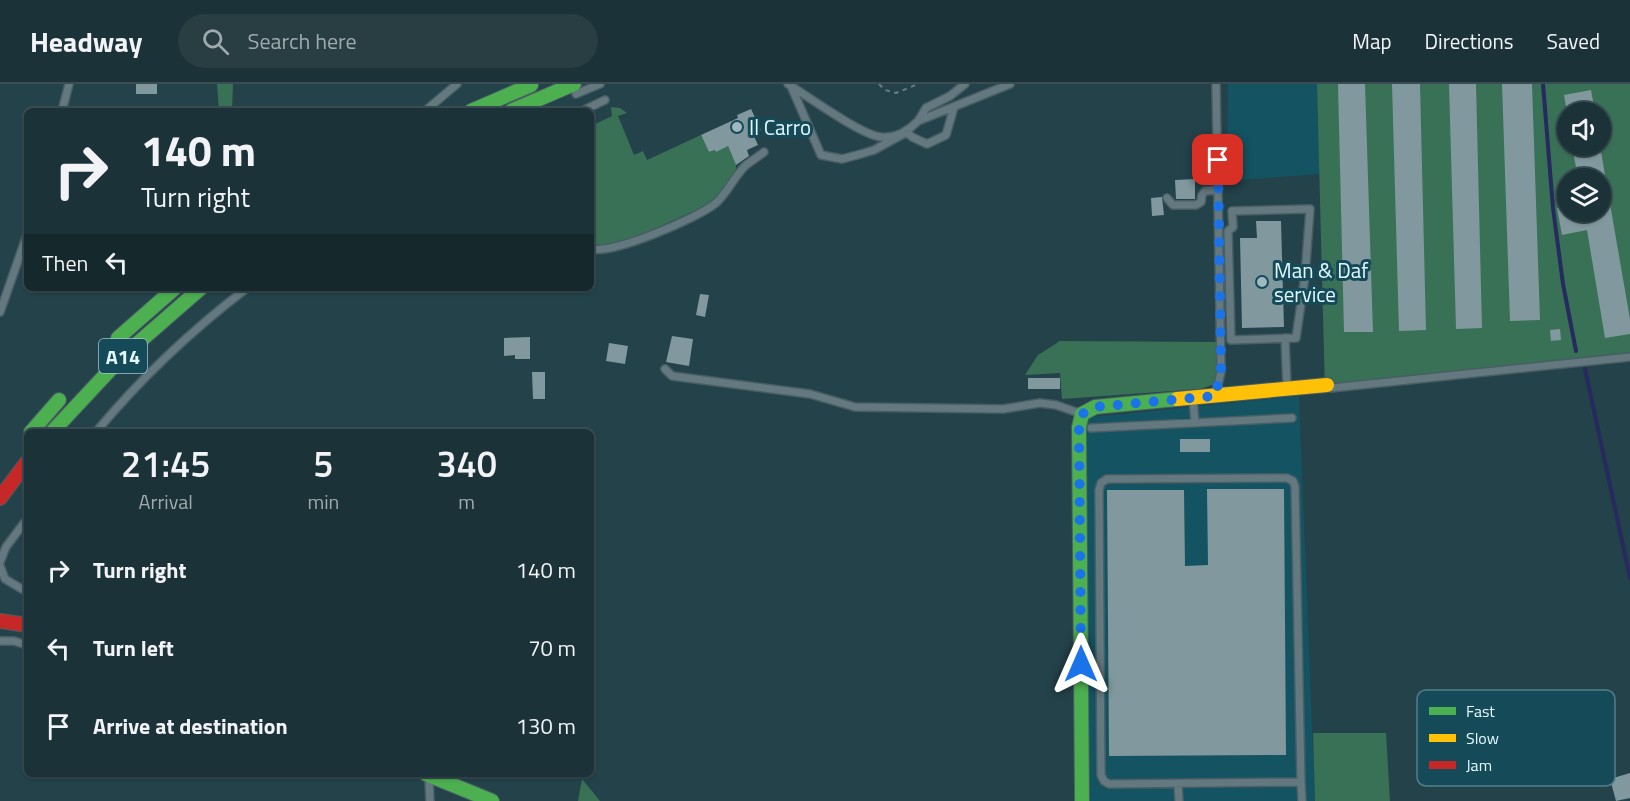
<!DOCTYPE html>
<style>
:root{--surface:#1b3238;--page:#283e43;--text:#f1f3f6;--muted:#a0aaae;--line:#394d53}
body{margin:0;font-family:"Titillium Web",sans-serif;background:var(--page);color:var(--text);height:100vh;display:flex;flex-direction:column;font-size:22px;white-space:nowrap}
*{box-sizing:border-box;margin:0}
p{font-size:20px;color:var(--muted)}
.icon{flex:none;width:33px;height:33px;fill:none;stroke:currentColor;stroke-width:2;stroke-linecap:round;stroke-linejoin:round}
.map{position:relative;flex:1;overflow:hidden}
.side{position:absolute;left:24px;top:345px;width:570px;height:348px;display:flex;flex-direction:column;background:var(--surface);border-radius:9px;box-shadow:0 2px 4px #0004,0 0 0 2px var(--line)}
.side>*{flex:none}
.guide{position:absolute;left:24px;top:24px;width:570px;height:183px;border-radius:9px;box-shadow:0 2px 4px #0004,0 0 0 2px var(--line);background:#1b3238;color:var(--text);overflow:hidden}
.tools{position:absolute;left:1557px;top:18px;display:grid;gap:12px}
.tools a{display:grid;place-items:center;width:54px;height:54px;border-radius:50%;background:var(--surface);box-shadow:0 2px 4px #0004,0 0 0 2px var(--line);font-size:30px}
.pin{position:absolute;display:grid;place-items:center;width:51px;height:51px;color:#fff;margin:-26px;border-radius:12px;box-shadow:0 3px 9px #0006}
.me{position:absolute;width:66px;margin:-33px;rotate:0deg;stroke-linejoin:round;filter:drop-shadow(0 0 4px #0008)}
.turn{display:flex;align-items:center;gap:21px;height:126px;padding:0 18px;font-size:27px}
.turn .icon{width:78px;height:78px;stroke-width:2.5}
.turn b{display:block;font-size:42px;line-height:51px}
.then{display:flex;align-items:center;height:57px;padding:0 18px;background:#0003;gap:12px;font-size:22px}
.eta{display:flex;justify-content:space-evenly;align-items:center;height:102px;text-align:center}
.eta b{font-size:36px;font-weight:600;line-height:42px}
ul{padding:0;list-style:none}
li{display:flex;align-items:center;gap:18px;height:78px;padding:0 18px}
li div{flex:1}
li b{display:block;font-size:22px}
li em{font-style:normal}
header{display:flex;align-items:center;gap:36px;box-sizing:border-box;height:84px;padding:0 30px;background:var(--surface);border-bottom:2px solid var(--line)}
header strong{font-size:28px}
nav{display:flex;gap:33px;margin-inline-start:auto;font-size:21px}
.search{width:420px;height:54px;background:var(--page);display:flex;align-items:center;gap:15px;box-sizing:border-box;padding:0 21px;border-radius:33px;color:var(--muted);font-size:22px}
.map>svg:first-child{display:block}
.built{fill:#145362}
.green{fill:#387155;fill-rule:evenodd}
.lines{fill:none;stroke-linecap:round;stroke-linejoin:round}
.stream{stroke:#262a5e;stroke-width:4}
.building{fill:#80989e}
.lane-casing{stroke:#485e64;stroke-width:10}
.fast-casing{stroke:#485e64;stroke-width:16}
.slow-casing{stroke:#485e64;stroke-width:16}
.jam-casing{stroke:#485e64;stroke-width:16}
.path{stroke:#6a7e82;stroke-width:2;stroke-dasharray:4.5 4.5;stroke-linecap:butt}
.lane{stroke:#64797f;stroke-width:7}
.fast{stroke:#4caf50;stroke-width:14}
.slow{stroke:#ffc107;stroke-width:14}
.jam{stroke:#c62828;stroke-width:14}
.route{stroke:#1a73e8;stroke-width:10;stroke-dasharray:0 18}
.poi-dot{fill:#a0b8bf;stroke:#154b59;stroke-width:2}
.labels{text-anchor:middle;dominant-baseline:central;stroke-width:6;stroke-linejoin:round;paint-order:stroke}
.shield{fill:#154b59;stroke:#a5c4cc;stroke-width:1.5}
.shield-label{font-size:20px;font-weight:bold;fill:#e3f8fe}
.poi-label{font-size:21px;fill:#e3f8fe;stroke:#154b59;text-anchor:start}
.key{fill:#154b59;stroke:#537f8a;stroke-width:1.5}
.key-label{font-size:16px;fill:#e3f8fe}
</style>
<header>
<strong>Headway</strong>
<div class="search"><svg class="icon" aria-label="search" viewBox="0 0 24 24"><circle cx="10" cy="10" r="6"/><path d="M15 15l6 6"/></svg>Search here</div>
<nav><a>Map</a><a>Directions</a><a>Saved</a></nav>
</header>
<div class="map">
<svg width="1630" height="717" viewBox="0 0 1630 717">
<rect width="100%" height="100%" fill="#24424a"/>
<path class="built" d="M1228,0H1317L1320,90L1227,97Z
M1299,312L1315,717H1089L1087,338L1092,333Z"/>
<path class="green" d="M217,0H233L232,27H219Z
M1317,0H1630V276L1325,308ZM1568,28H1600V62H1568ZM1568,94H1600V128H1568Z
M611,23L620,24L627,29L618,32L634,71L643,67L647,76L701,51L709,68L715,66L716,67L728,62L736,81V88L711,119L639,152L608,162H591V42L612,32Z
M1060,257L1217,258L1218,284L1215,300L1200,305L1062,315L1060,289L1025,291L1038,271Z
M1313,649H1386L1390,717H1315Z
M582,695L600,717H578Z"/>
<g class="lines">
<path class="stream" d="M1543,0L1553,124L1563,200L1576,267
M1585,285L1630,494"/>
</g>
<path class="building" d="M136,0H157V10H136Z
M1338,0H1365L1373,248H1344Z
M1392,0H1420L1426,246L1399,247Z
M1449,0H1476L1482,244L1456,245Z
M1502,0H1532L1540,236L1510,237Z
M1591,6L1595,28H1567L1564,11Z
M751,25L761,46L753,50L758,61L747,66L749,72L736,81L728,62L716,68L715,66L709,68L701,51L738,34L737,31Z
M1572,62H1600L1630,235V250L1605,254L1587,146L1562,151L1557,124L1568,122V128H1600V94H1578Z
M1195,95V115H1176L1175,96Z
M1162,113L1164,131L1152,132L1151,114Z
M1256,137H1281L1284,243L1242,244L1240,154H1257Z
M700,210L709,211L705,233L696,231Z
M1560,245L1561,256L1551,257L1550,246Z
M672,252L693,255L689,282L666,278Z
M530,253V275H515V271L504,272V254Z
M609,259L628,262L625,280L606,277Z
M532,288H545V315H533Z
M1028,294H1060V305H1028Z
M1180,355H1210V368H1180Z
M1207,405H1284L1286,671L1109,672L1107,406H1184L1185,482L1208,481Z
M1630,689V714L1616,717L1610,695Z"/>
<g class="lines">
<g class="lane-casing">
<path id="lane" d="M788,0C807,12 861,51 881,53C896,55 908,47 918,37L1010,0
M1216,0L1221,288L1216,309
M791,2L821,71L842,75L861,70L874,66L907,48L912,53L927,60L946,51L954,23
M576,10L600,0
M62,27L69,0
M425,27L457,0
M582,27L605,16
M918,37L926,24L950,12L965,0
M1167,114L1173,121H1196L1201,118L1202,111L1205,107L1218,106
M1310,125L1305,192L1296,254L1231,256L1228,147L1233,143L1232,127Z
M591,165C614,170 698,134 716,119C728,108 734,93 745,82C751,77 758,73 764,68
M0,228L27,151
M1285,254L1287,303
M665,285L672,292L810,310L855,323L1003,325L1040,319L1056,321L1079,329
M1329,302L1331,304L1630,273
M1193,314L1195,339
M1091,344L1292,334
M96,348C140,295 192,246 247,204
M1287,394L1293,397L1295,402L1301,698L1109,700L1104,697L1101,691L1099,406L1101,399L1107,395Z
M0,478L6,463L27,435
M0,482L5,495L27,508
M0,557H14L27,561
M429,696L430,717
M1301,698L1302,717
M1178,700L1179,717"/>
</g>
<g class="fast-casing">
<path id="fast" d="M471,27L531,1
M511,27L574,0
M118,254L175,204
M31,348L59,316
M52,348L123,272L201,204
M426,690L492,717
M1082,717L1079,343L1082,330L1095,323L1177,315"/>
</g>
<g class="slow-casing">
<path id="slow" d="M1177,315L1327,301"/>
</g>
<g class="jam-casing">
<path id="jam" d="M0,414L27,378
M0,537L27,541"/>
</g>
<path class="path" d="M879,0L885,6L896,9L918,0"/>
<use href="#lane" class="lane"/>
<use href="#fast" class="fast"/>
<use href="#slow" class="slow"/>
<use href="#jam" class="jam"/>
</g>
<g class="lines">
<path class="route" d="M1081,580L1079,343L1082,330L1095,323L1215,312L1221,288L1218,76"/>
</g>
<g class="poi-dot">
<circle cx="737" cy="43" r="6"/>
<circle cx="1262" cy="198" r="6"/>
</g>
<g class="labels">
<rect class="shield" x="99" y="255" width="48" height="34" rx="4.5"/>
<g class="shield-label">
<text x="123" y="272">A14</text>
</g>
<g class="poi-label">
<text x="749" y="43">Il Carro</text>
<text x="1274" y="186">Man &amp; Daf<tspan x="1274" dy="24">service</tspan></text>
</g>
</g>
<rect x="1417" y="606" width="198" height="96" rx="9" class="key"/>
<rect x="1429" y="623" width="27" height="8" fill="#4caf50"/>
<rect x="1429" y="650" width="27" height="8" fill="#ffc107"/>
<rect x="1429" y="677" width="27" height="8" fill="#c62828"/>
<g class="key-label">
<text x="1466" y="633">Fast</text>
<text x="1466" y="660">Slow</text>
<text x="1466" y="687">Jam</text>
</g>
</svg>
<div class="tools">
<a><svg class="icon" aria-label="sound" viewBox="0 0 24 24"><path d="M4 9h4l5-4v14l-5-4H4zM17 9q2 3 0 6"/></svg></a>
<a><svg class="icon" aria-label="layers" viewBox="0 0 24 24"><path d="M12 4l9 5-9 5-9-5zM3 14l9 5 9-5"/></svg></a>
</div>
<div class="pin" style="left:1218px;top:76px;background:#d93025"><svg class="icon" aria-label="arrive" viewBox="0 0 24 24"><path d="M6 21V4h12l-3 4 3 4H6"/></svg></div>
<svg class="me" style="left:1081px;top:580px" viewBox="-20 -20 40 40"><path d="M0-17L14 15 0 8-14 15z" fill="#1a73e8" stroke="#fff" stroke-width="4"/></svg>
<div class="guide">
<div class="turn"><svg class="icon" aria-label="right" viewBox="0 0 24 24"><path d="M7 20v-9h11M14 6l5 5-5 5"/></svg><div><b>140 m</b>Turn right</div></div>
<div class="then">Then<svg class="icon" aria-label="left" viewBox="0 0 24 24"><path d="M17 20v-9H6M10 6l-5 5 5 5"/></svg></div>
</div>
<section class="side">
<div class="eta">
<div><b>21:45</b><p>Arrival</p></div>
<div><b>5</b><p>min</p></div>
<div><b>340</b><p>m</p></div>
</div>
<ul>
<li><svg class="icon" aria-label="right" viewBox="0 0 24 24"><path d="M7 20v-9h11M14 6l5 5-5 5"/></svg><div><b>Turn right</b></div><em>140 m</em></li>
<li><svg class="icon" aria-label="left" viewBox="0 0 24 24"><path d="M17 20v-9H6M10 6l-5 5 5 5"/></svg><div><b>Turn left</b></div><em>70 m</em></li>
<li><svg class="icon" aria-label="arrive" viewBox="0 0 24 24"><path d="M6 21V4h12l-3 4 3 4H6"/></svg><div><b>Arrive at destination</b></div><em>130 m</em></li>
</ul>
</section>
</div>
